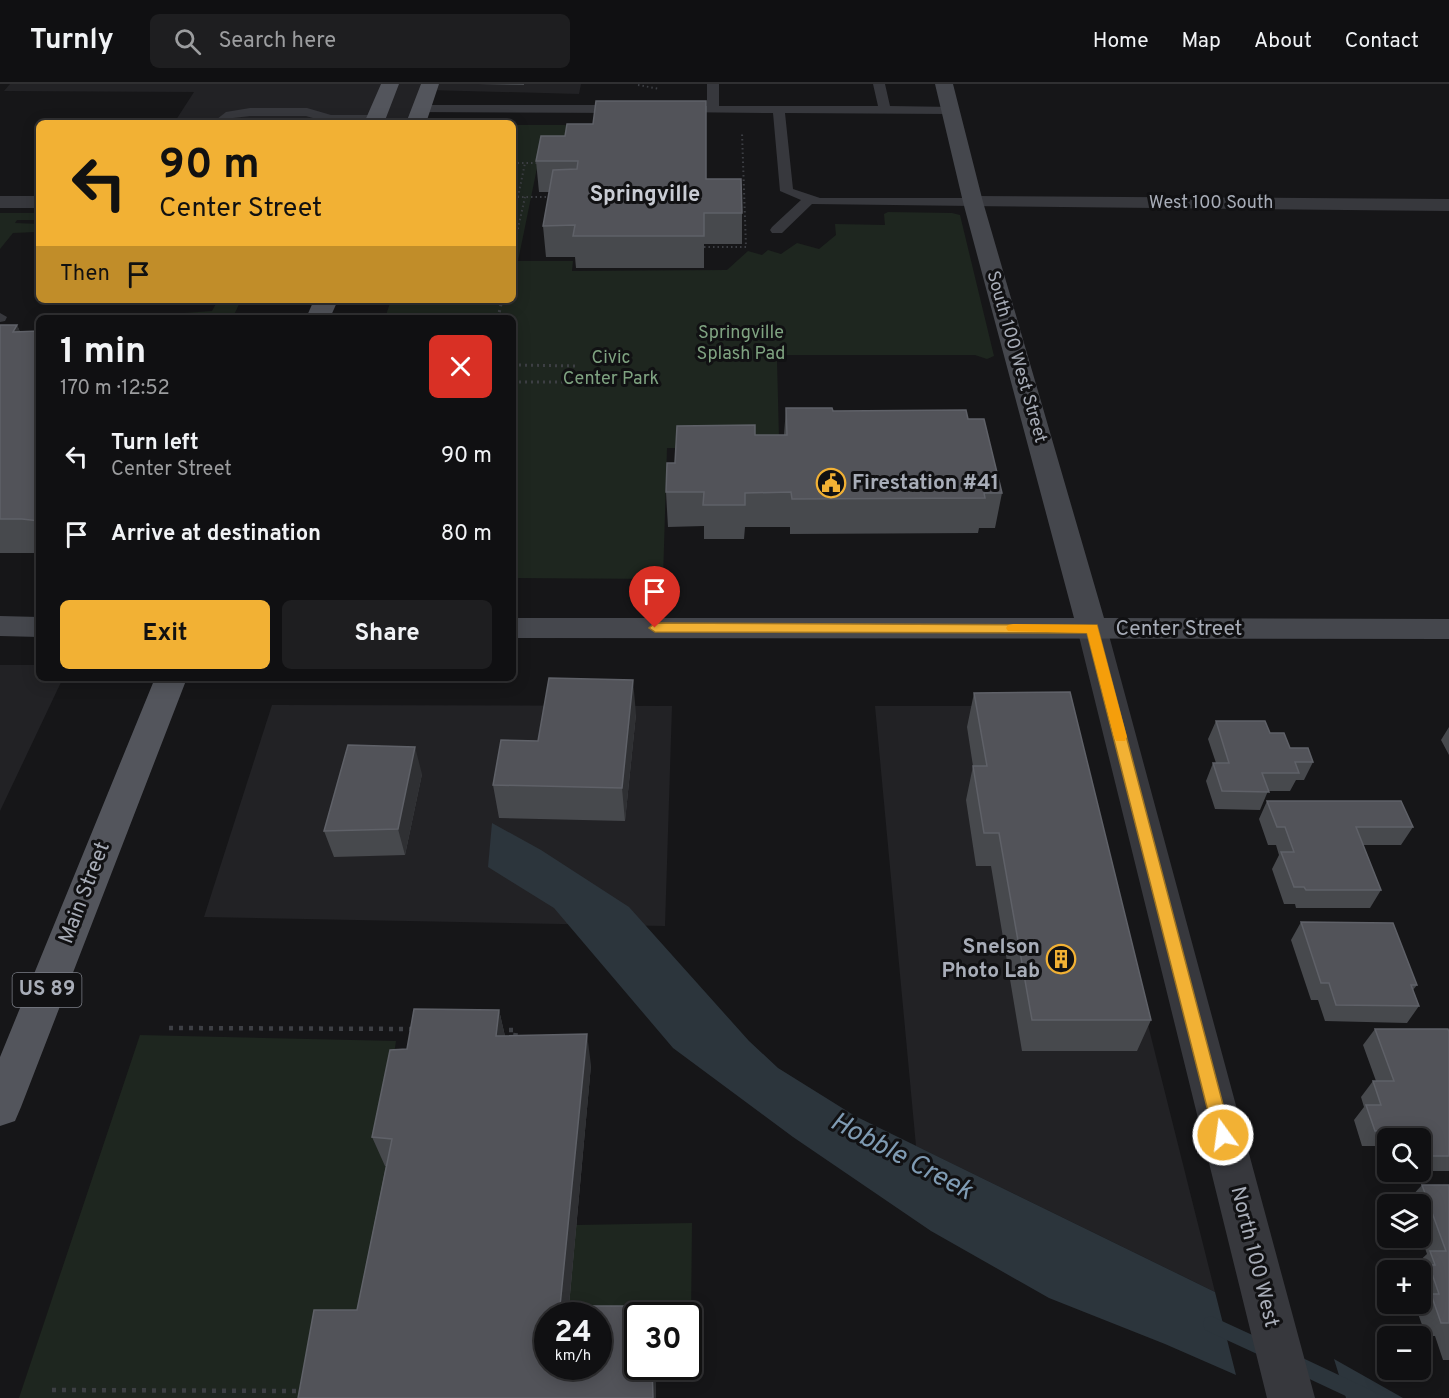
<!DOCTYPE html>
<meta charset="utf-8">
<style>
:root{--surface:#101012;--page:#1e1e20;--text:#f1f3f6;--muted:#9c9d9f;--line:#303032;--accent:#f2b134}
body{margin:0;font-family:Overpass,sans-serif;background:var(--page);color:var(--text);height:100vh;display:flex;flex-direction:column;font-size:22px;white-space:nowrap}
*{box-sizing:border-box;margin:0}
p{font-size:20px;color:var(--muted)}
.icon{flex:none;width:33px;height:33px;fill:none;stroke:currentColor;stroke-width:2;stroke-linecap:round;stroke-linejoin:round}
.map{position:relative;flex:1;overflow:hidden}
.side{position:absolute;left:36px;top:231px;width:480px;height:366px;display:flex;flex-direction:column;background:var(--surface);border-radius:9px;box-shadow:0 3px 15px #0003,0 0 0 2px var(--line)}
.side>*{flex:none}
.top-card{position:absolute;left:36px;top:36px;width:480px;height:183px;border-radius:9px;box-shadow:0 3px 15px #0003,0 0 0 2px var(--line);background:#f2b134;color:#111;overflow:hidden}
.controls{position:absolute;left:1377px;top:1044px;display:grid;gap:12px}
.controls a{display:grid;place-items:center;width:54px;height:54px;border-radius:9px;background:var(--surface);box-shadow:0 3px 15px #0003,0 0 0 2px var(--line);font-size:30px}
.speed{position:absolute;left:534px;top:1218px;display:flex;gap:12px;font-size:30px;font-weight:700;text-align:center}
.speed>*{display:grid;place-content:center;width:78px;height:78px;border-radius:50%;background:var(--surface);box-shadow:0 3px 15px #0003,0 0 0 2px var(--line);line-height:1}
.speed small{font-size:15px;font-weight:400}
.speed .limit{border:3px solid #111;border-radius:9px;background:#fff;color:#111}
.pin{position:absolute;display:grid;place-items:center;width:51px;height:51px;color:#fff;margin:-62px -26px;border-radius:50% 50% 50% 0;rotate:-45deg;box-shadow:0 0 6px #0007}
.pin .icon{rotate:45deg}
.me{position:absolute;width:66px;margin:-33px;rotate:346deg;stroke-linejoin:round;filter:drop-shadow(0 0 4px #0008)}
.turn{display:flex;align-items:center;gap:21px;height:126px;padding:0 24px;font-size:27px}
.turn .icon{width:78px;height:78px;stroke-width:2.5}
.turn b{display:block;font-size:42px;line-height:51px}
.then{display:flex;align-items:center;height:57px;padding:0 24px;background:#0003;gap:12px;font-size:22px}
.round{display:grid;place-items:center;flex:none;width:63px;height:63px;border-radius:9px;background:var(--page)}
.summary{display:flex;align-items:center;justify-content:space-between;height:102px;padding:0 24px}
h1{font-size:36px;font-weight:700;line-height:45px}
.primary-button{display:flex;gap:12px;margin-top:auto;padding:12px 24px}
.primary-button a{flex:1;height:69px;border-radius:9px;background:var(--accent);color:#111;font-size:24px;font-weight:700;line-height:69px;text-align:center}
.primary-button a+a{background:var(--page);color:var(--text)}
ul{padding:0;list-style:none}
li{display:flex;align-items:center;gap:18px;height:78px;padding:0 24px}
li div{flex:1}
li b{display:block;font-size:22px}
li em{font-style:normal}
header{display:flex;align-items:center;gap:36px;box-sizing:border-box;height:84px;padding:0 30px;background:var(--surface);border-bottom:2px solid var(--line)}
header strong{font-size:28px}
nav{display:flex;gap:33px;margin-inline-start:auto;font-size:21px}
.search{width:420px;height:54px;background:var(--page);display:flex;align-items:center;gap:15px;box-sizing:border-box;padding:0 21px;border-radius:9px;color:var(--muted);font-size:22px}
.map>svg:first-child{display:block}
.built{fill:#222225}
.green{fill:#1e261f}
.water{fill:#2c353c}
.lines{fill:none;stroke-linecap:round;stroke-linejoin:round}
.stream{fill:#2c353c;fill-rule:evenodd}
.path-far2{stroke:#3d3f44;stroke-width:2;stroke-dasharray:1.5 3;stroke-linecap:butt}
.path-far1{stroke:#3d3f44;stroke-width:3;stroke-dasharray:2 4;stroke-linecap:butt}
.path{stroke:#3d3f44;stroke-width:4.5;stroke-dasharray:4 6;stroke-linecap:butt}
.lane{fill:#37383d;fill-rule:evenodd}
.street{fill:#37383d;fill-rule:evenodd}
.secondary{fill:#45474d;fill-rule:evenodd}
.primary{fill:#53555c;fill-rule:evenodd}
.wall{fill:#47494d}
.shaded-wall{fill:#2f3033}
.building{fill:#525359;stroke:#5f6168;stroke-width:1.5;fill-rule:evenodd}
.route{fill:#f2b134;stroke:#9d7322;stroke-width:1.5}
.slow{fill:#f59e0b}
.labels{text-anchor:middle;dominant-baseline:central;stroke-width:6;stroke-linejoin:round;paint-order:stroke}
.far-street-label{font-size:18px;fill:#a8adb8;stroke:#111113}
.far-park-label{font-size:18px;fill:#7fa381;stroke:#111113}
.shield{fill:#111113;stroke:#7b7e86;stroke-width:1.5}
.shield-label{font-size:20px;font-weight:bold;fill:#a8adb8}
.poi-label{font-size:21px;font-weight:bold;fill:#a8adb8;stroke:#111113;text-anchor:start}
.street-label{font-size:21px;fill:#a8adb8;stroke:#111113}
.far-district-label{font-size:22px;font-weight:bold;fill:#c9ccd4;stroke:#111113}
.near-water-label{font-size:27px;font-style:italic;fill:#7f9bb3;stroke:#111113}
</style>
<header>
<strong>Turnly</strong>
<div class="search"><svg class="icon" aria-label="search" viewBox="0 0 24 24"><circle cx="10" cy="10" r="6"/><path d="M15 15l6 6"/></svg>Search here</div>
<nav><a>Home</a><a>Map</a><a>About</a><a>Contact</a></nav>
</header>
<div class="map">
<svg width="1449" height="1314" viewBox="0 0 1449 1314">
<rect width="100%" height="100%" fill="#161618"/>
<path class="built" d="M10,0H581L579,10L428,6L416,39H174L194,8L4,7Z
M0,581H39V594H63L0,727Z
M272,621L672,622L665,842L204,833Z
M875,622H1068L1215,1208L916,1062Z"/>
<path class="green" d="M513,41H580L537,84L518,177H573L572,187L727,186L748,167L762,171L768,166L781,170L797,159L819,165L836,151L835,140L885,141L884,130L888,128L952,129L960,131L994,272L987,275L975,271H784L779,273L777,277L779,354L770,364H667L663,495L513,494V234H385L391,216H513Z
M0,129H39V136H17L15,139L39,140L36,148L13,149L0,165Z
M218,216H241L233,233L184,232V229L212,227Z
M140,951L396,957L390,997L385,1081L404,1083L371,1250L319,1314H19Z
M692,1139L691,1236H689L688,1232H567L576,1141Z"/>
<path class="water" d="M492,739L541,766L629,823L749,957L778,984L855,1032L1215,1208L1236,1291L1165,1260L1049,1214L931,1147L793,1053L673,964L554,824L488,783Z
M1334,1275L1403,1314H1346Z"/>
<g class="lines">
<path class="stream" d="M1211,1232L1274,1261L1276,1267L1274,1273L1268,1275L1205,1246L1203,1240L1205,1234Z
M1292,1269L1375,1308L1378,1314H1350L1286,1284L1283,1278L1286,1272Z"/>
<path class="path-far2" d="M638,1L660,5
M513,79H539
M513,113H551
M518,113L525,79
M704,163H746L742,49
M513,167L525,113
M501,222L502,216"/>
<path class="path-far1" d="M498,234L501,220
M513,281L578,282
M513,298H576"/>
<path class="path" d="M169,944L414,945
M499,946H516L515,955
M52,1306L303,1307"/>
<path class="lane" d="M707,0H719V22H878L873,0H885L890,22L954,23L956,26L950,30L785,29L793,105L820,114H973L980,118L973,122L812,120L782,149H772L770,146L772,143L801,116L780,107L773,29L673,28L671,25L677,21L707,22Z
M421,21H625L631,25L625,29L417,28L415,25Z
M250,24H307L331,31H376L382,35L376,39H330L306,32H250L233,34L226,39H212L226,28Z
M0,229L7,233L5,237L0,238Z"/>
<path class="street" d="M0,112H39V124H0Z
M973,112L1449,115V127L966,122L963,118L966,114Z
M1092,534L1103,537L1107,544L1315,1314H1267L1077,544L1081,537Z"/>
<path class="secondary" d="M935,0H953L983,118L1104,534L1449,535V555L513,554V534H1074L963,118Z
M0,532L39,533V553L0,552Z"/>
<path class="primary" d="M381,0H399L384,39H364Z
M421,0H439L426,39H406Z
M314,216H338L330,234H306Z
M155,594H187L21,1023L15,1037L0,1042V973Z"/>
</g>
<path class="wall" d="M478,0H524V1Z
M565,52L706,95L742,129V160H704V184H576L575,173H546L543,142L549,108H539L536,77Z
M0,241H17L20,248L39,247V469H0Z
M786,324L968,335L1002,409L995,444H979L978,449L790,450V443H745L744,455H704V442L668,443L666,408L675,379L755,351H784Z
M974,609L1151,936L1137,967H1022L991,782H976L966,716L973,682L967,643Z
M636,630L625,737L499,734L493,701L538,657Z
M1216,637L1270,649L1290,664L1313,678L1304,696H1296L1290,707H1268L1260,726L1215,725L1206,697L1213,679H1216L1208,655Z
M1449,643V671L1441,656Z
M422,690L405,771L334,773L324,747Z
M1267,717L1413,743L1401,761H1363L1381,806L1370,824H1296L1295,820H1284L1272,785L1279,771L1276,761H1268L1259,735Z
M1301,838L1417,901L1413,906L1419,922L1407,939L1325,937L1318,916H1311L1291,856Z
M499,926L505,952L591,981L569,1222L638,1282H655L656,1314H298L357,1226L386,1082H385L372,1053L407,965Z
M1375,945L1449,948V1087H1420V1054H1388V1087H1386L1378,1062H1362L1354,1036L1364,1023L1361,1013L1373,997H1376L1363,961Z
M1422,1101H1449V1276H1443L1435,1252H1426L1416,1224L1422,1218L1420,1213V1186H1417L1415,1181L1427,1170L1420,1150V1120H1410L1408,1116Z"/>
<path class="shaded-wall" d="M17,241L32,274L13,248Z
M633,596L636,630L625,737L622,704Z
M415,663L422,690L405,771L398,745Z
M499,926L506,957L496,952Z
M587,950L591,981L568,1232L560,1222Z
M652,1282H655L656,1314H653Z"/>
<path class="building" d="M596,17H706V95H741L742,129H704V152H573L575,141L543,142L553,86L577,85L578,77H536L541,52H565L567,40H593Z
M0,241H17L13,248L39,247V437L22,435H0Z
M786,324H832L833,327L966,326L968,335H984L1002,409H984L985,414L792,415L791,408L745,409V421H703L704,408H666L667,379H675L677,342L755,341V351H787Z
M549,594L633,596L622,704L493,701L501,656L538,657Z
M1070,608L1151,936H1032L999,749H984L973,682H987L974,609Z
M1216,637H1265L1270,649H1284L1290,664H1308L1313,678H1295L1299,689H1262L1269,708L1222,707L1213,679H1229Z
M348,661L415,663L398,745L324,747Z
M1267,717H1401L1413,743H1356L1381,806H1306L1304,803H1294L1281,768H1294L1285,743H1277Z
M1301,838L1393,839L1417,901H1411L1419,922L1336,921L1329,899H1321Z
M414,925L499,926L496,952L587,950L560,1222H652V1232H638V1282H652L653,1314H298L314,1226H357L392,1055L372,1053L390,966L407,965ZM548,1232H598V1282H548Z
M1375,945H1448L1449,948V1072H1420V1054H1394L1391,1047H1375L1366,1021H1381L1373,997H1394Z
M1422,1101H1449V1239H1441L1431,1210H1439L1429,1181H1435L1430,1167H1446Z"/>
<path class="route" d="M655,539L1097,541L1231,1051L1229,1057L1223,1059L1217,1057L1214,1051L1087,549L655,548L649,544Z"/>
<path class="slow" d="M1013,540L1097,541L1127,653L1125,657H1116L1114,653L1087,549L1008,547L1006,544L1008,541Z"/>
<defs>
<g id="civic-ring" transform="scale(1.5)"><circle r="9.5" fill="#111113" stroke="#f2b134" stroke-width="1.5"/><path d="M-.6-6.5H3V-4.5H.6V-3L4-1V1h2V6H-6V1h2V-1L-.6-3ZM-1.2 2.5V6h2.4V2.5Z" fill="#f2b134"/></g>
<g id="building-ring" transform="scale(1.5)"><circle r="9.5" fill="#111113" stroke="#f2b134" stroke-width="1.5"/><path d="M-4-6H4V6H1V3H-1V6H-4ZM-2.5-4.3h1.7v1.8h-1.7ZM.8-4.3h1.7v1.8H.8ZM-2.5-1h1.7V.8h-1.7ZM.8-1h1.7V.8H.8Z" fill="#f2b134"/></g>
</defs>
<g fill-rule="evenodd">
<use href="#civic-ring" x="831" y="399"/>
<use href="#building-ring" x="1061" y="875"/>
</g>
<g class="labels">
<g class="far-street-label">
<text x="1211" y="119">West 100 South</text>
<text transform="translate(1016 273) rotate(74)">South 100 West Street</text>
</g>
<g class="far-park-label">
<text x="741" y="249">Springville<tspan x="741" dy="21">Splash Pad</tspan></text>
<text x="611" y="274">Civic<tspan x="611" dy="21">Center Park</tspan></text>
</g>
<rect class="shield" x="12.5" y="889" width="69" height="34" rx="4.5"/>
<g class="shield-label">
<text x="47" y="906">US 89</text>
</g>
<g class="poi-label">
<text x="852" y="399">Firestation #41</text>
<text x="1040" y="863" text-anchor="end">Snelson<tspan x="1040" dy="24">Photo Lab</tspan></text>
</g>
<g class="street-label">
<text x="1179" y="545">Center Street</text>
<text transform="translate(85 809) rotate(-69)">Main Street</text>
<text transform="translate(1254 1173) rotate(76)">North 100 West</text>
</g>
<g class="far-district-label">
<text x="645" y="111">Springville</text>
</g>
<g class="near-water-label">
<text transform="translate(901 1073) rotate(28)">Hobble Creek</text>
</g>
</g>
</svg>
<div class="controls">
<a><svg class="icon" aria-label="search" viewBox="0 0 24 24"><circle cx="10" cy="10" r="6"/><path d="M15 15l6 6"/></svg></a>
<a><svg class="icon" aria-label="layers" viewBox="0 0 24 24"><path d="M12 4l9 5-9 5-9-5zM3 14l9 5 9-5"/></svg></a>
<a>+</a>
<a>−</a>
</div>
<div class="speed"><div>24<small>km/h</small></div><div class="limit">30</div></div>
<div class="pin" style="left:655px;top:544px;background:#d93025"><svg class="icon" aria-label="arrive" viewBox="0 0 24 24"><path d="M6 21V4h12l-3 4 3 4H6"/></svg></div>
<svg class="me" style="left:1223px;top:1051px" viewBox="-20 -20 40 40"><circle r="17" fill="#f2b134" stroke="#fff" stroke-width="3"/><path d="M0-11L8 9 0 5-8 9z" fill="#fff"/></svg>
<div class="top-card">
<div class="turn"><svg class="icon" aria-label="left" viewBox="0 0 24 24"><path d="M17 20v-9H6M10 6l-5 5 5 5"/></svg><div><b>90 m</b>Center Street</div></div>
<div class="then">Then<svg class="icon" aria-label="arrive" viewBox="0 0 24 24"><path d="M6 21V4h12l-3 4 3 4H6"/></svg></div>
</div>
<section class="side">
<div class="summary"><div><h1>1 min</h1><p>170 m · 12:52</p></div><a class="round" style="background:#d93025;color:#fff"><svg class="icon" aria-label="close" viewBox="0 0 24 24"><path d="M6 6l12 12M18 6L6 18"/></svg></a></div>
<ul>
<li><svg class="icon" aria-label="left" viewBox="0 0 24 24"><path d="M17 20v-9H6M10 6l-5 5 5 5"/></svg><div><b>Turn left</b><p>Center Street</p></div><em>90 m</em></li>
<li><svg class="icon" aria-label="arrive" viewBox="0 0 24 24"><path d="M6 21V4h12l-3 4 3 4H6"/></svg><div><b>Arrive at destination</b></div><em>80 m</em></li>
</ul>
<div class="primary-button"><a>Exit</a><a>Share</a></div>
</section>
</div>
